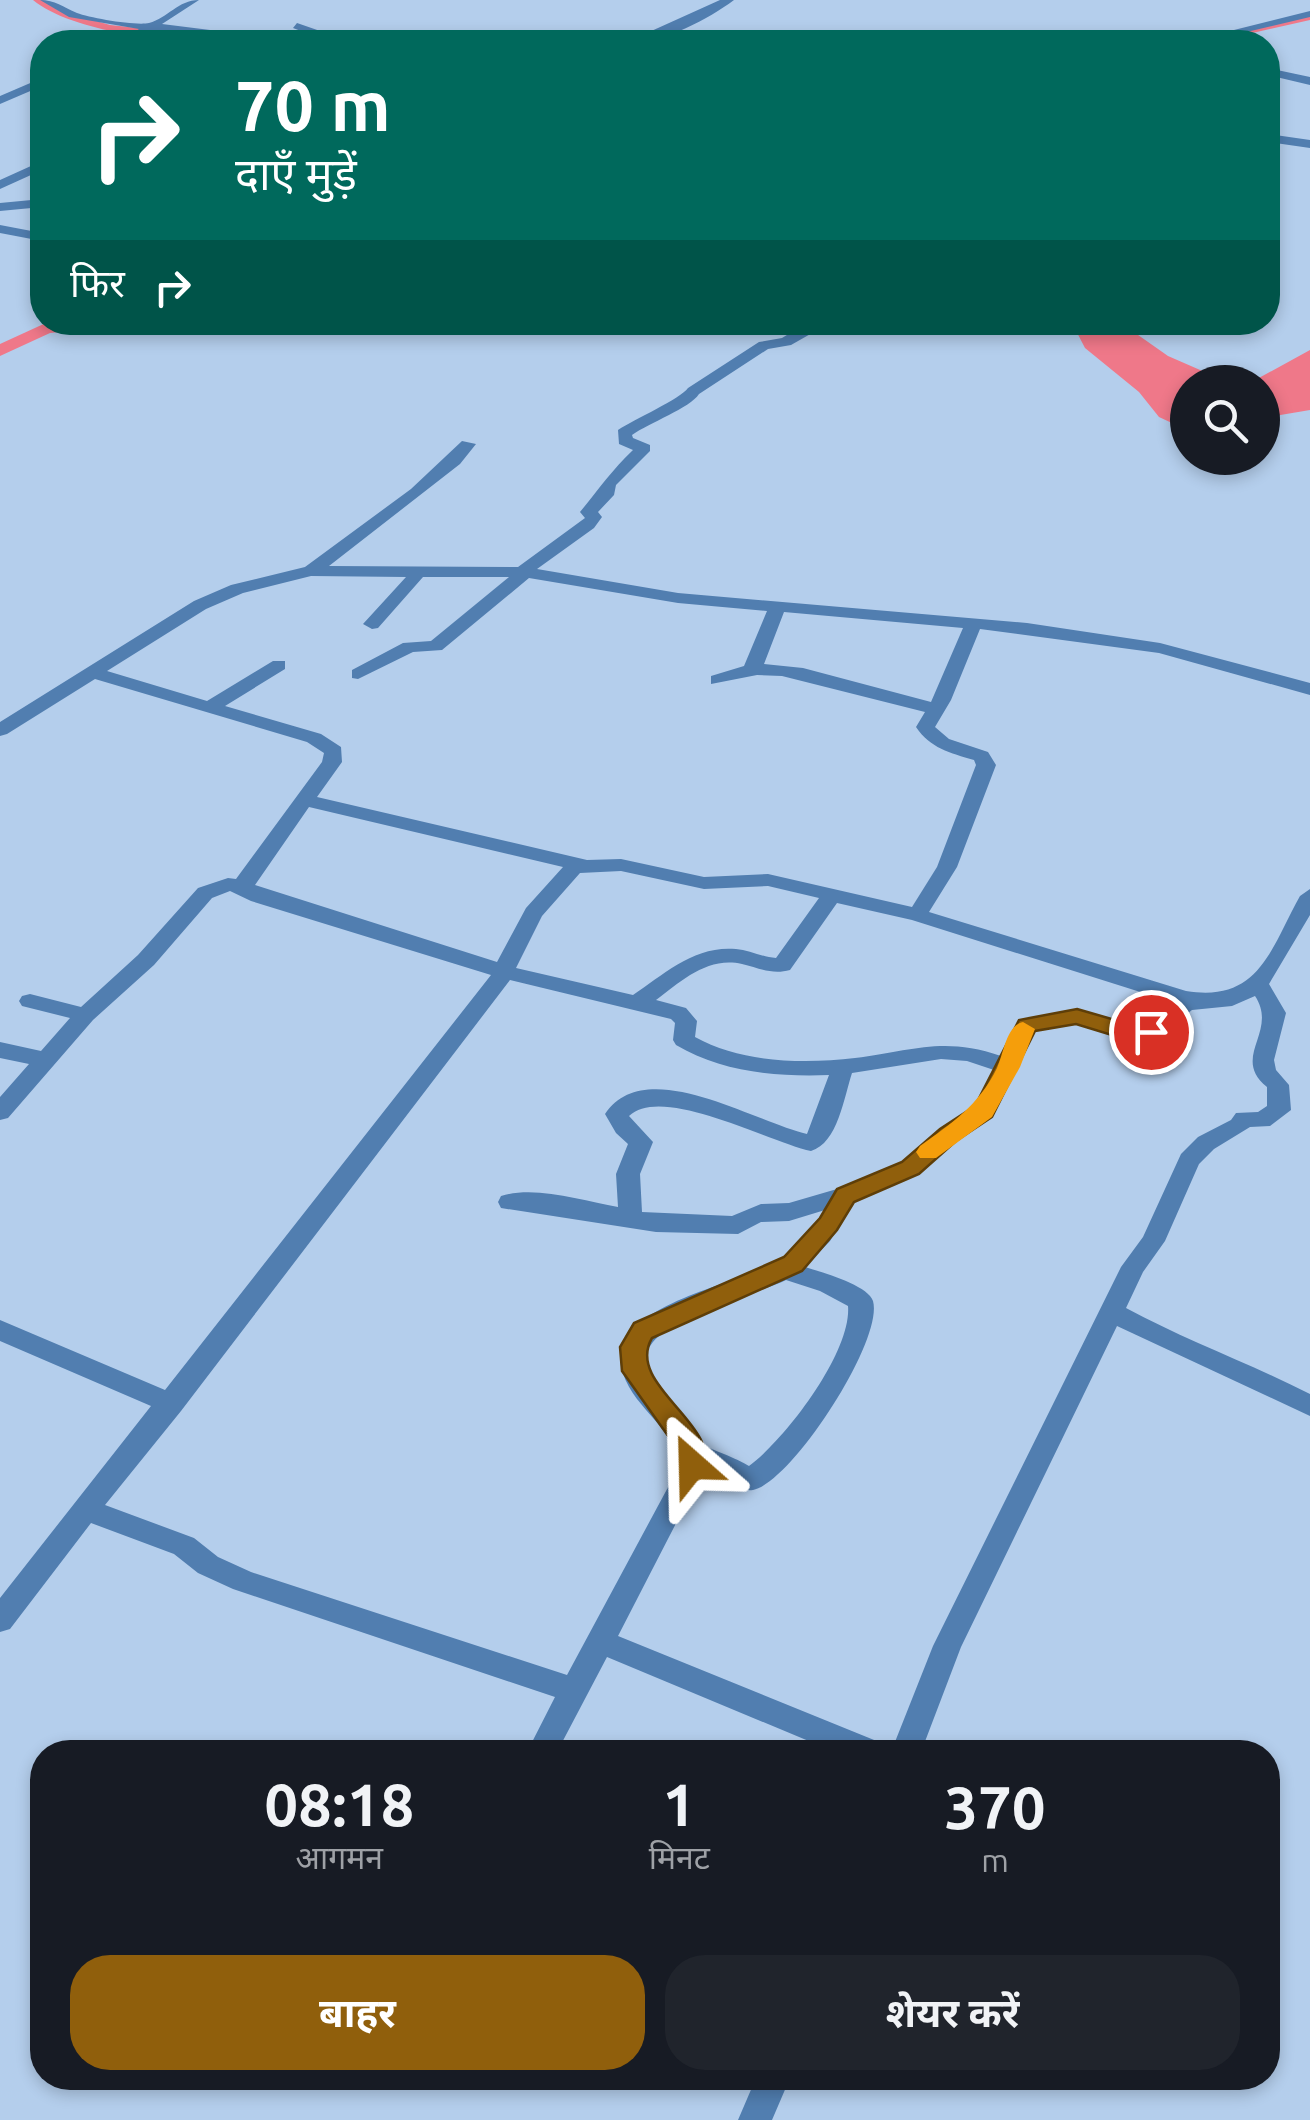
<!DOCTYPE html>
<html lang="hi">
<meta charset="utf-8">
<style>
:root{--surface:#171b24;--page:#20242c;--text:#f1f3f6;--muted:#9ea1a6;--accent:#905f0c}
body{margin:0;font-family:Ubuntu,"Noto Sans Devanagari",sans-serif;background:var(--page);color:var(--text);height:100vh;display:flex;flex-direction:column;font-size:38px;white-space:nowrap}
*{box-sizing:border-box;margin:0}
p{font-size:32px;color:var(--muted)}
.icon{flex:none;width:55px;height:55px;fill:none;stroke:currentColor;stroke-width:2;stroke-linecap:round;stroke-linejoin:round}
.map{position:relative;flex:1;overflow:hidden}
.side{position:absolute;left:30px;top:1740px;width:1250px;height:350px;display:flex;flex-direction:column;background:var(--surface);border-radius:40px;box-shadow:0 5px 15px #0003}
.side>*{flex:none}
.banner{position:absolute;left:30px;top:30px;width:1250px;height:305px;border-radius:40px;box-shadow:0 5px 15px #0003;background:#00695c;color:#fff;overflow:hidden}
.buttons{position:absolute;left:1170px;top:365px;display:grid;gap:20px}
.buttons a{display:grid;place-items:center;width:110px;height:110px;border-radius:50%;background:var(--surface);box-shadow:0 5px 15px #0003;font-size:50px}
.pin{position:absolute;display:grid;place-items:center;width:85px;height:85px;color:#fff;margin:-42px;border:5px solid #fff;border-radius:50%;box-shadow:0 2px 10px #0007}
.me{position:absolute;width:110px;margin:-55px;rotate:335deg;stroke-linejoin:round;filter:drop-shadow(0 0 8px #0008)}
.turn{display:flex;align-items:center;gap:35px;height:210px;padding:0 40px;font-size:45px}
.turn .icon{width:130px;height:130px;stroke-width:2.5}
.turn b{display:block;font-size:70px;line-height:85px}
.then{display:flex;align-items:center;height:95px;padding:0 40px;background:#0003;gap:20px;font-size:38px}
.eta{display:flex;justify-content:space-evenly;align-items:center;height:170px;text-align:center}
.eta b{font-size:60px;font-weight:700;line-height:70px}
.action{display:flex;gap:20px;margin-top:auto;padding:20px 40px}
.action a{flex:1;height:115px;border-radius:40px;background:var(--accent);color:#fff;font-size:40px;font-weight:700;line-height:115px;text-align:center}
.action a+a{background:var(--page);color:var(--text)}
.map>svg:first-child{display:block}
.water{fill:#ef7889}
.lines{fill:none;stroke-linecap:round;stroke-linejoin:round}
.canal{fill:#ef7889;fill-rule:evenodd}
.river{fill:#ef7889;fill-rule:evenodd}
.minor{fill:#517eb0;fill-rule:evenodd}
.route{fill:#905f0c;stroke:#5e3e08;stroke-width:2.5}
.slow{fill:#f59e0b}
</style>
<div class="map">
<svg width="1310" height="2120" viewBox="0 0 1310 2120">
<rect width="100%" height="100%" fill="#b4ceec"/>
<path class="water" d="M1072,323H1121L1168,356L1207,373L1257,379L1310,350V410L1263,418L1262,382H1188L1187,430L1159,417L1139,392L1085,348Z"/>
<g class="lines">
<path class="canal" d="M33,0H43L58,10L110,25L266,42C207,46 79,38 33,0Z
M1310,14V20L1213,42H1200Z"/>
<path class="river" d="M48,322H120L111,327L50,333L0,356V344Z"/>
<path class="minor" d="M40,0C55,0 63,7 77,13C90,18 136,26 149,23C168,18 178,0 199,0L162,24L305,42H271L152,30L132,42H120L139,29L69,17Z
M720,0H734C707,20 662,44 627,42Z
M1310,11V17L1204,42H1186Z
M297,23L323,32L327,42H316L314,36L293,28Z
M1268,68L1310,77V85L1268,75Z
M42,78V86L0,104V96Z
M1268,134L1310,140V148L1268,142Z
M42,161V170L0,189V180Z
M42,199V207L0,211V203Z
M0,225L42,233V241L0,233Z
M808,322H882L875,326L828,324L791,345L768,349L699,394C690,408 649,423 632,435L633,438L650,445V451L616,485L614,495L598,512L602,517L594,528L537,569L678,593L1027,623L1160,643L1310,683V695L1159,653L980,629L951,700L935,727L949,739L988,752L996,765L957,867L929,912L1186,991C1259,1003 1270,950 1300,896L1310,889V915L1269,984L1286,1013L1274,1060L1276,1070L1289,1085L1291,1110L1270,1126L1250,1127L1214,1149L1199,1164L1165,1241L1143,1272L1126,1308C1185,1340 1249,1363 1310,1394V1416L1117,1326L961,1647L921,1752H891L933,1646L1121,1267L1143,1237L1181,1154L1198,1137L1231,1120L1236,1113L1258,1112L1267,1106V1087C1230,1057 1279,1032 1255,996L1232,1006L1192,1010L1151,1042L1135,1050L1117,1044L1112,1034L1077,1023L1035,1031L992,1118L956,1141L919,1174L854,1201L830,1241L805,1267C821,1272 868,1285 873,1301C884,1340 792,1482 753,1490C737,1493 720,1473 705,1467L618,1636L879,1742L883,1752H835L607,1657L557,1752H527L555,1697L233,1589L198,1573L174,1554L91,1523L10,1629L0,1632V1598L151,1406L0,1341V1320L165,1390L491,975L251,901L230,891L212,898L154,965L93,1020L8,1118L0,1120V1097L29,1064L0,1058V1042L41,1051L70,1018L22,1006L19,1001L22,996L30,994L81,1007L138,955L198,888L228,878L236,879L322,762L324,753L307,742L95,679L7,734L0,736V722L194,601L231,585L305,567L411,489L462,441L476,444L460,464L329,566L518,567L585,518L580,512C598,490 612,470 633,450L619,444L618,430C635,419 680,399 688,388L759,342L782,338ZM311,576L406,577L363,624L372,629L378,628L423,577H509L431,641L403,643L352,670V678L358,679L413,652L442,650L529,578L678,603L767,611L744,666L711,676V684L757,675L782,676L925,712L916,727C930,748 950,753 974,760L976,765L937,867L912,907L768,874L704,877L621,859L587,860L317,797L342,762L341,747L321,734L225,706L285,669V661H273L207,701L107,671L206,609L243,593ZM784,612L963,628L931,702L803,668L764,664ZM309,807L563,867L526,908L497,962L255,885ZM621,871L704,889L768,886L819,898L776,958C762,957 749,950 736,949C695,945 664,974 633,995L516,968L542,916L580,873ZM837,903L912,920L1172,1002L1134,1033L1129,1024L1077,1009L1019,1020L1001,1056C943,1036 912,1051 855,1058C804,1064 741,1063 695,1037L697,1021L686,1008L656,1000C681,981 708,956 742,964C759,968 772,975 790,970ZM510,980L671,1019L675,1023L673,1040L676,1045C721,1072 777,1077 829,1075L807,1134C754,1122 645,1053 605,1114L616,1133L628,1144L616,1174L618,1207C583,1201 536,1185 501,1196L498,1202L501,1208L656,1232L738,1234L761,1222L789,1221L825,1210C813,1229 798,1249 778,1261C740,1285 610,1304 621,1366C629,1406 673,1425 680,1465L567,1675L251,1572L218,1557L194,1538L105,1505L181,1411ZM941,1059L967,1061L994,1070L975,1107L940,1129L903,1162L837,1189L789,1203L761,1204L732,1216L642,1212L640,1174L653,1142L629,1116C662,1084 769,1142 811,1151C838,1143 844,1097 852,1073ZM786,1280L820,1291L848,1306C852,1352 785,1440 749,1466C739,1459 705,1447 701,1444C693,1436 688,1420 680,1412C668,1398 647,1381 646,1361C644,1319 755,1296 786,1280Z
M932,322H951L944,326Z
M756,2078H790L772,2120H738Z"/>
</g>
<path class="route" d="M1077,1009L1129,1024L1134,1033L1151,1025L1162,1032L1135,1050L1117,1044L1112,1035L1076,1024L1035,1031L992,1117L956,1141L919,1174L854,1202L837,1230L802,1271L652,1338C624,1386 726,1426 702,1473L692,1476L683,1473L676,1447L622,1371L620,1347L634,1323L784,1257L820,1218L837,1189L902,1162L940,1129L975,1106L1019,1020Z"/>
<path class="slow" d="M1023,1022L1035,1029L1020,1067L992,1117L936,1158H920L916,1152L920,1146C952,1123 979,1105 997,1068C1004,1053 1006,1026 1023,1022Z"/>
</svg>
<div class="buttons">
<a><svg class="icon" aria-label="search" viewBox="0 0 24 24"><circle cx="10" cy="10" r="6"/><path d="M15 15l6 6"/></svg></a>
</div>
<div class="pin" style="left:1151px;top:1032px;background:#d93025"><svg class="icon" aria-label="arrive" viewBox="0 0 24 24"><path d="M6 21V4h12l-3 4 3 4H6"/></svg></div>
<svg class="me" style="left:692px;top:1465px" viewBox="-20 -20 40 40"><path d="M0-17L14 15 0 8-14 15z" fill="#905f0c" stroke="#fff" stroke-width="4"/></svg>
<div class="banner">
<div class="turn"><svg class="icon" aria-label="right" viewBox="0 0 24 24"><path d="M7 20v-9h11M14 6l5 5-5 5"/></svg><div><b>70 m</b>दाएँ मुड़ें</div></div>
<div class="then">फिर<svg class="icon" aria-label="right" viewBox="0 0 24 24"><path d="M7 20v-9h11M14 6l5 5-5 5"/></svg></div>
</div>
<section class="side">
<div class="eta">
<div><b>08:18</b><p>आगमन</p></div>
<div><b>1</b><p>मिनट</p></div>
<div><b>370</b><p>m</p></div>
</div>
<div class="action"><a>बाहर</a><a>शेयर करें</a></div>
</section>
</div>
